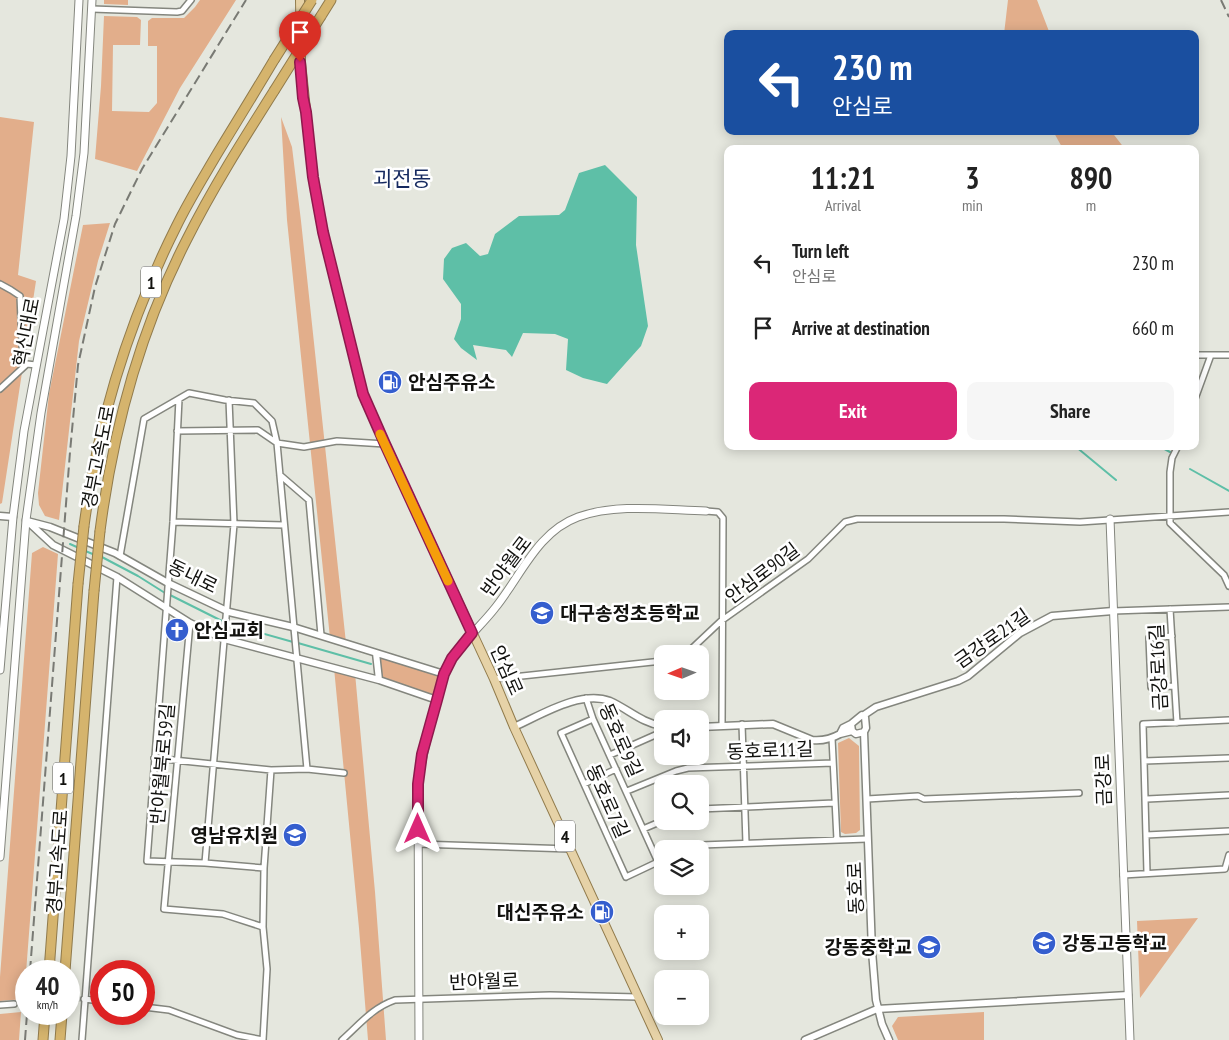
<!DOCTYPE html>
<meta charset="utf-8">
<style>
:root{--surface:#fff;--page:#f6f6f6;--text:#222;--muted:#767676;--accent:#db2777}
body{margin:0;font-family:"PT Sans Narrow","Noto Sans KR",sans-serif;background:var(--page);color:var(--text);height:100vh;display:flex;flex-direction:column;font-size:19px;white-space:nowrap}
*{box-sizing:border-box;margin:0}
p{font-size:16px;color:var(--muted)}
.icon{flex:none;width:28px;height:28px;fill:none;stroke:currentColor;stroke-width:2;stroke-linecap:round;stroke-linejoin:round}
.map{position:relative;flex:1;overflow:hidden}
.drawer{position:absolute;left:724px;top:145px;width:475px;height:305px;display:flex;flex-direction:column;background:var(--surface);border-radius:10px;box-shadow:0 2px 12px #0003}
.drawer>*{flex:none}
.banner{position:absolute;left:724px;top:30px;width:475px;height:105px;border-radius:10px;box-shadow:0 2px 12px #0003;background:#1a4fa0;color:#fff;overflow:hidden}
.needle{width:32px;rotate:268deg}
.controls{position:absolute;left:654px;top:645px;display:grid;gap:10px}
.controls a{display:grid;place-items:center;width:55px;height:55px;border-radius:10px;background:var(--surface);box-shadow:0 2px 12px #0003;font-size:25px}
.speed{position:absolute;left:15px;top:960px;display:flex;gap:10px;font-size:25px;font-weight:700;text-align:center}
.speed>*{display:grid;place-content:center;width:65px;height:65px;border-radius:50%;background:var(--surface);box-shadow:0 2px 12px #0003;line-height:1}
.speed small{font-size:12px;font-weight:400}
.speed .limit{border:8px solid #d22;background:#fff;color:#111}
.pin{position:absolute;display:grid;place-items:center;width:42px;height:42px;color:#fff;margin:-51px -21px;border-radius:50% 50% 50% 0;rotate:-45deg;box-shadow:0 0 5px #0007}
.pin .icon{rotate:45deg}
.me{position:absolute;width:55px;margin:-28px;rotate:0deg;stroke-linejoin:round;filter:drop-shadow(0 0 4px #0008)}
.turn{display:flex;align-items:center;gap:18px;height:105px;padding:0 25px;font-size:22px}
.turn .icon{width:65px;height:65px;stroke-width:2.5}
.turn b{display:block;font-size:35px;line-height:42px}
.eta{display:flex;justify-content:space-evenly;align-items:center;height:85px;text-align:center}
.eta b{font-size:30px;font-weight:800;line-height:35px}
.button{display:flex;gap:10px;margin-top:auto;padding:10px 25px}
.button a{flex:1;height:58px;border-radius:10px;background:var(--accent);color:#fff;font-size:20px;font-weight:800;line-height:58px;text-align:center}
.button a+a{background:var(--page);color:var(--text)}
ul{padding:0;list-style:none}
li{display:flex;align-items:center;gap:15px;height:65px;padding:0 25px}
li div{flex:1}
li b{display:block;font-size:19px}
li em{font-style:normal}
.map>svg:first-child{display:block}
.green{fill:#e2ae8b}
.water{fill:#5ebfa7}
.lines{fill:none;stroke-linecap:round;stroke-linejoin:round}
.stream{stroke:#5ebfa7;stroke-width:2}
.minor-tunnel{stroke:#c5c7bf;stroke-width:5;stroke-dasharray:5 2.5;stroke-linecap:butt}
.minor-casing{stroke:#84867e;stroke-width:8}
.tertiary-casing{stroke:#84867e;stroke-width:9}
.secondary-casing{stroke:#84867e;stroke-width:9}
.primary-casing{stroke:#917b4c;stroke-width:10}
.motorway-casing{stroke:#917b4c;stroke-width:11}
.minor{stroke:#fff;stroke-width:5}
.tertiary{stroke:#fff;stroke-width:6}
.secondary{stroke:#fff;stroke-width:7}
.primary{stroke:#e6d2a7;stroke-width:8}
.motorway{stroke:#d5b46d;stroke-width:9}
.rail{stroke:#797a74;stroke-width:2;stroke-dasharray:10 5;stroke-linecap:butt}
.motorway-bridge-casing{stroke:#917b4c;stroke-width:11;stroke-linecap:butt}
.motorway-bridge{stroke:#d5b46d;stroke-width:9}
.route-casing{stroke:#8e194d;stroke-width:12}
.route{stroke:#db2777;stroke-width:9}
.slow{stroke:#f59e0b;stroke-width:9}
.labels{text-anchor:middle;dominant-baseline:central;stroke-width:5;stroke-linejoin:round;paint-order:stroke}
.shield{fill:#fff;stroke:#595957;stroke-width:1}
.shield-label{font-size:18px;font-weight:bold;fill:#12120f}
.street-label{font-size:19px;fill:#12120f;stroke:#fff}
.poi-label{font-size:19px;font-weight:bold;fill:#12120f;stroke:#fff;text-anchor:start}
.quarter-label{font-size:21px;fill:#15295f;stroke:#fff}
</style>
<div class="map">
<svg width="1229" height="1040" viewBox="0 0 1229 1040">
<rect width="100%" height="100%" fill="#e5e7de"/>
<path class="green" d="M104,0H128V5L104,4Z
M200,0H236L180,88L137,171L95,159L101,86L104,16L137,17L141,20L140,45H113L112,111L149,112L157,103V46H148V21L152,18H184L195,7Z
M1008,0H1037L1050,34H1004Z
M0,117L34,122L18,275L36,281L2,503L0,504Z
M281,117L292,147L301,221L346,643L330,638L287,220Z
M1053,131H1111L1125,149H1063Z
M110,223L98,261L79,341L59,520L45,516L39,505L38,493L49,394L83,225Z
M43,547L58,554L24,999L0,1001V977L32,553Z
M376,653L444,674L437,700L379,680Z
M334,668L355,673L375,892L386,1040H368L359,928Z
M849,738L859,746L860,830L856,833L845,834L841,832L838,743Z
M1198,918L1140,998L1137,921Z
M21,1012L19,1040H0V1014Z
M984,1012V1040H898L892,1026L898,1017Z"/>
<path class="water" d="M605,165L637,197L636,245L648,326L641,346L607,384L583,378L566,370L568,339L555,334L523,333L512,357L506,350L473,345L477,360L461,348L454,339L461,319V304L443,279L444,259L452,248L466,243L480,256L488,254L495,234L519,216L559,215L565,210L579,173Z"/>
<g class="lines">
<path class="stream" d="M1075,446L1116,480
M1159,446L1170,452
M1190,469L1229,491
M70,544L79,548
M83,550L95,555
M100,556L138,576L165,593
M170,595L226,623L293,642
M298,643L371,664"/>
<path class="minor-tunnel" d="M69,1000L83,999
M14,1004L26,1003"/>
<g class="minor-casing">
<path id="minor" d="M92,9L177,12L182,11L191,0
M0,284L11,290L20,296L23,367
M1195,355H1229
M0,389L27,364L36,365
M179,399L173,522L147,861L205,863
M1195,399L1211,355
M229,400L234,524L205,863L264,868
M177,431L258,430L277,443
M1178,446L1172,458L1170,472V523L1224,575L1229,586
M280,475L309,500L321,635
M706,511L718,512L723,518L722,725
M173,522L284,525
M120,556L144,419L189,393L225,400L254,403L272,421L277,443
M1170,609L1177,723
M1113,611L1229,607
M190,623L164,909L223,914L263,927L267,969L263,1040
M1172,636L1149,638L1151,687L1174,686
M686,654L721,621L808,559L845,522L857,519H1004L1080,522L1229,512
M494,679L662,661
M586,698L593,719L658,862
M593,719L561,733L626,877L662,860
M742,724L746,843
M832,738L837,840
M610,755L662,732
M154,758L271,770
M1144,761L1229,758
M307,769L277,443L304,447L337,441L385,444
M584,784L616,769
M627,791L676,771L688,768L833,763
M867,799L918,796L924,799L1079,793
M1147,799L1229,795
M700,809L834,803
M643,829L662,821
M1146,835L1229,831
M418,844L571,849
M692,849L701,845L867,839
M1147,873L1143,724L1229,720
M1123,875L1225,869L1229,855
M263,927L264,868L271,770L307,769L344,773
M84,999L101,1001
M0,1005L14,1004
M144,1007L169,1010L237,1035L263,1040
M82,1040L117,577
M342,1040C359,1025 372,1008 395,1000L550,995L638,997"/>
</g>
<g class="tertiary-casing">
<path id="tertiary" d="M0,516L13,517
M26,520L53,545L117,577L190,623L224,639L379,680L437,700
M27,521L50,527L115,553L168,583L229,612L293,627L444,674
M376,653L379,680
M862,715L865,717L866,728L864,732L856,734L852,731L851,724Z
M864,715L876,707L958,681L968,676L1020,633L1052,616L1113,611
M851,724L843,728L840,734L852,731
M514,727C541,715 580,690 610,701C628,709 642,723 662,726
M700,727L773,724L812,740C822,741 831,739 840,734
M864,732L872,951L876,1000L882,1024L889,1040
M805,1040L877,1009L1128,995"/>
</g>
<g class="secondary-casing">
<path id="secondary" d="M1110,519L1130,1040
M0,670L13,517L24,431L64,219L71,156L79,0
M0,857L26,520L41,413L76,216L84,153L92,0
M419,1040L418,783C422,758 428,734 434,710C438,698 440,685 445,673C455,647 478,630 495,608C521,576 537,532 578,517C617,503 665,510 706,511"/>
</g>
<g class="primary-casing">
<path id="primary" d="M300,0L301,62L313,177L323,233L363,394L385,444L494,679L514,727L658,1040"/>
</g>
<g class="motorway-casing">
<path id="motorway" d="M321,16L331,0
M84,526C98,421 129,321 176,227C188,202 203,178 217,154C236,123 255,92 274,60
M100,531C113,431 140,331 186,241C212,189 243,140 274,91
M49,971L78,584
M65,971L94,591
M43,1040L45,1014
M60,1040L62,1014"/>
</g>
<use href="#minor" class="minor"/>
<use href="#tertiary" class="tertiary"/>
<use href="#secondary" class="secondary"/>
<use href="#primary" class="primary"/>
<use href="#motorway" class="motorway"/>
<path class="rail" d="M1221,0L1229,17
M30,971L70,452L78,365L95,287L115,224L142,169L246,0
M25,1040L27,1014"/>
<g class="motorway-bridge-casing">
<path id="motorway-bridge" d="M274,60L312,0
M274,91L321,16
M78,584L84,526
M94,591L100,531"/>
</g>
<use href="#motorway-bridge" class="motorway-bridge"/>
</g>
<g class="lines">
<g class="route-casing">
<path id="route" d="M300,62L303,98L306,112L313,177L323,232L363,394L385,444L472,633L452,658L444,674L437,700L422,754L418,784V829"/>
</g>
<use href="#route" class="route"/>
<path class="slow" d="M380,434L448,581"/>
</g>
<defs>
<g id="fuel-disc" transform="scale(1.25)"><circle r="9.5" fill="#355ece" stroke="#fff"/><path d="M-5.5-6h7V0h2V4h1.3V-2.5L3-4.5l.8-.8L6-3V5H2.5V1h-1V6h-7ZM-4.2-4.7v3.2H.2V-4.7Z" fill="#fff"/></g>
<g id="school-disc" transform="scale(1.25)"><circle r="9.5" fill="#355ece" stroke="#fff"/><path d="M0-5L7-2L0 1L-7-2ZM-4 1L0 2.5L4 1V4Q0 6-4 4Z" fill="#fff"/></g>
<g id="church-disc" transform="scale(1.25)"><circle r="9.5" fill="#355ece" stroke="#fff"/><path d="M-1.2-6h2.4v3.5h3.3v2.4h-3.3V6h-2.4V-.1h-3.3v-2.4h3.3Z" fill="#fff"/></g>
</defs>
<g fill-rule="evenodd">
<use href="#fuel-disc" x="390" y="382"/>
<use href="#school-disc" x="542" y="613"/>
<use href="#church-disc" x="177" y="630"/>
<use href="#school-disc" x="295" y="835"/>
<use href="#fuel-disc" x="602" y="912"/>
<use href="#school-disc" x="1044" y="943"/>
<use href="#school-disc" x="929" y="947"/>
</g>
<g class="labels">
<g class="shield">
<rect x="141" y="266.5" width="20" height="31" rx="4"/>
<rect x="53" y="762.5" width="20" height="31" rx="4"/>
<rect x="555" y="820.5" width="20" height="31" rx="4"/>
</g>
<g class="shield-label">
<text x="151" y="282">1</text>
<text x="63" y="778">1</text>
<text x="565" y="836">4</text>
</g>
<g class="street-label">
<text transform="translate(26 332) rotate(-79)">혁신대로</text>
<text transform="translate(98 457) rotate(-79)">경부고속도로</text>
<text transform="translate(506 566) rotate(-53)">반야월로</text>
<text transform="translate(762 573) rotate(-37)">안심로90길</text>
<text transform="translate(193 576) rotate(26)">동내로</text>
<text transform="translate(992 638) rotate(-35)">금강로21길</text>
<text transform="translate(1158 667) rotate(-93)">금강로16길</text>
<text transform="translate(507 670) rotate(66)">안심로</text>
<text transform="translate(621 740) rotate(66)">동호로9길</text>
<text transform="translate(770 750) rotate(-2)">동호로11길</text>
<text transform="translate(162 764) rotate(-85)">반야월북로59길</text>
<text transform="translate(1103 780) rotate(-92)">금강로</text>
<text transform="translate(608 801) rotate(66)">동호로7길</text>
<text transform="translate(57 862) rotate(-86)">경부고속도로</text>
<text transform="translate(855 888) rotate(-92)">동호로</text>
<text transform="translate(484 981) rotate(-2)">반야월로</text>
</g>
<g class="poi-label">
<text x="408" y="382">안심주유소</text>
<text x="560" y="613">대구송정초등학교</text>
<text x="194" y="630">안심교회</text>
<text x="278" y="835" text-anchor="end">영남유치원</text>
<text x="584" y="912" text-anchor="end">대신주유소</text>
<text x="1062" y="943">강동고등학교</text>
<text x="912" y="947" text-anchor="end">강동중학교</text>
</g>
<g class="quarter-label">
<text x="402" y="178">괴전동</text>
</g>
</g>
</svg>
<div class="controls">
<a><svg class="needle" viewBox="-14 -14 28 28"><path d="M0-13l5 13h-10z" fill="#e53935"/><path d="M0 13l5-13h-10z" fill="#767676"/></svg></a>
<a><svg class="icon" aria-label="sound" viewBox="0 0 24 24"><path d="M4 9h4l5-4v14l-5-4H4zM17 9q2 3 0 6"/></svg></a>
<a><svg class="icon" aria-label="search" viewBox="0 0 24 24"><circle cx="10" cy="10" r="6"/><path d="M15 15l6 6"/></svg></a>
<a><svg class="icon" aria-label="layers" viewBox="0 0 24 24"><path d="M12 4l9 5-9 5-9-5zM3 14l9 5 9-5"/></svg></a>
<a>+</a>
<a>−</a>
</div>
<div class="speed"><div>40<small>km/h</small></div><div class="limit">50</div></div>
<div class="pin" style="left:300px;top:62px;background:#d93025"><svg class="icon" aria-label="arrive" viewBox="0 0 24 24"><path d="M6 21V4h12l-3 4 3 4H6"/></svg></div>
<svg class="me" style="left:418px;top:829px" viewBox="-20 -20 40 40"><path d="M0-17L14 15 0 8-14 15z" fill="#db2777" stroke="#fff" stroke-width="4"/></svg>
<div class="banner">
<div class="turn"><svg class="icon" aria-label="left" viewBox="0 0 24 24"><path d="M17 20v-9H6M10 6l-5 5 5 5"/></svg><div><b>230 m</b>안심로</div></div>
</div>
<section class="drawer">
<div class="eta">
<div><b>11:21</b><p>Arrival</p></div>
<div><b>3</b><p>min</p></div>
<div><b>890</b><p>m</p></div>
</div>
<ul>
<li><svg class="icon" aria-label="left" viewBox="0 0 24 24"><path d="M17 20v-9H6M10 6l-5 5 5 5"/></svg><div><b>Turn left</b><p>안심로</p></div><em>230 m</em></li>
<li><svg class="icon" aria-label="arrive" viewBox="0 0 24 24"><path d="M6 21V4h12l-3 4 3 4H6"/></svg><div><b>Arrive at destination</b></div><em>660 m</em></li>
</ul>
<div class="button"><a>Exit</a><a>Share</a></div>
</section>
</div>
